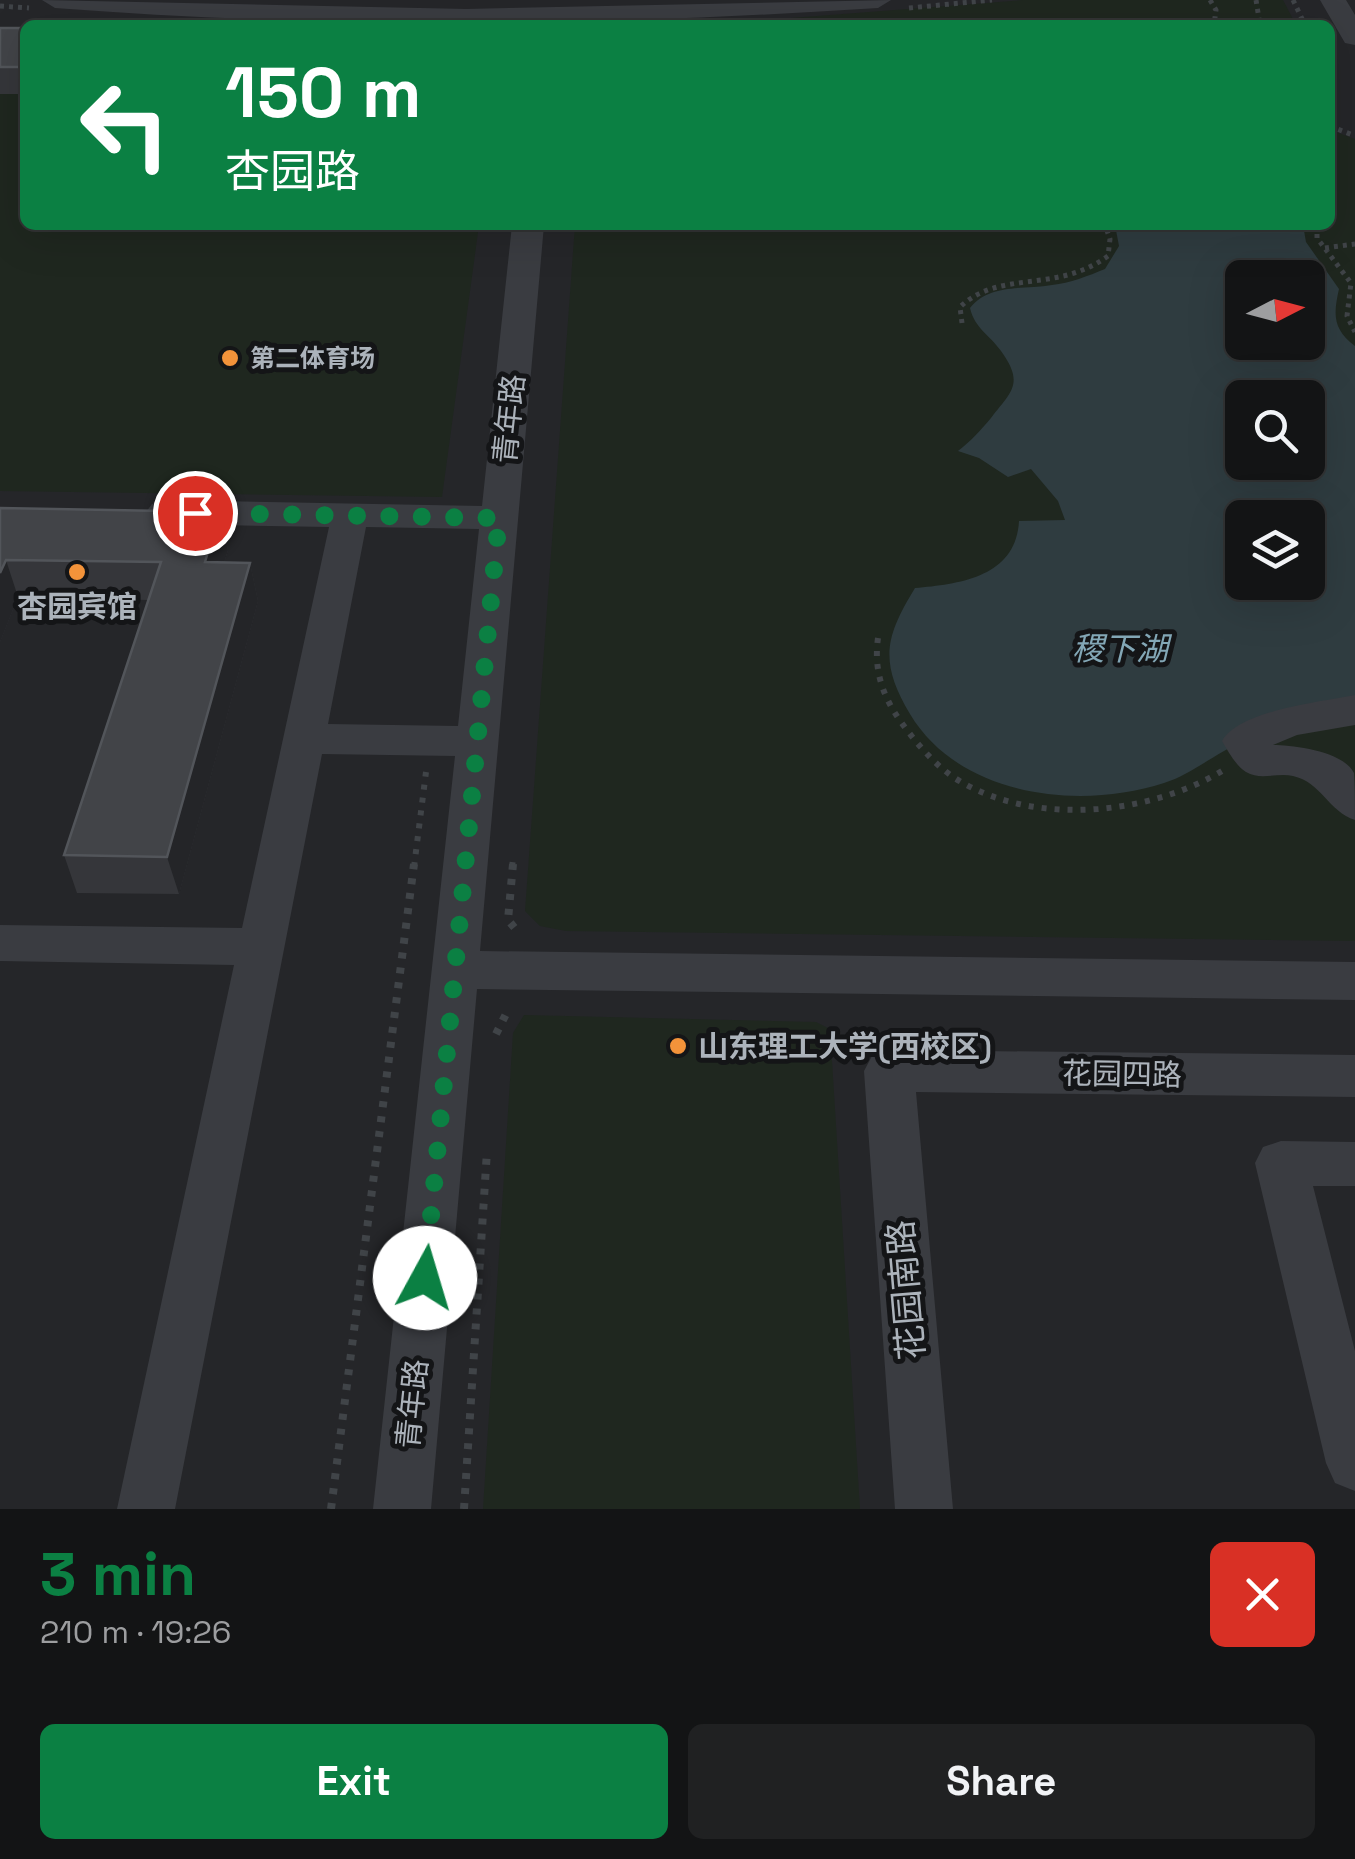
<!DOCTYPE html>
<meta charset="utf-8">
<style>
:root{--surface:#131415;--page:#202122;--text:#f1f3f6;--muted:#9d9ea0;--line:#323334;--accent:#0b8043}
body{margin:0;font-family:"Space Grotesk","Noto Sans SC",sans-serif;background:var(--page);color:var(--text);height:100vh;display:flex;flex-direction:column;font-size:38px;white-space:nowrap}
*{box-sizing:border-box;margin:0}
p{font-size:32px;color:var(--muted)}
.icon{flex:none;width:55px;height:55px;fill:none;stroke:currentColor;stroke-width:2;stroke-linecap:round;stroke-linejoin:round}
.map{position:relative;height:1509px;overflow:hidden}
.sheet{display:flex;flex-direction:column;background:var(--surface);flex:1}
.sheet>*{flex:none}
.banner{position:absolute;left:20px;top:20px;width:1315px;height:210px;border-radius:15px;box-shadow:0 10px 40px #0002,0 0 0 2px var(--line);background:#0b8043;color:#fff;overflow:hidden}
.needle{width:65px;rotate:84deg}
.fabs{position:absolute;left:1225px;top:260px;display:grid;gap:20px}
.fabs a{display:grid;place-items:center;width:100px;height:100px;border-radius:15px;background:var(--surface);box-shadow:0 10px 40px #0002,0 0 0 2px var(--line);font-size:50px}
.pin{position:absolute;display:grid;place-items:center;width:85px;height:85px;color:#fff;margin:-42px;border:5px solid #fff;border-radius:50%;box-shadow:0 2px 10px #0007}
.me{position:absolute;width:110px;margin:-55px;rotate:6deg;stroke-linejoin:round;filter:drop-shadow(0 0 8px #0008)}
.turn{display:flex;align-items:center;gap:35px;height:210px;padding:0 40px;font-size:45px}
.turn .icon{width:130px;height:130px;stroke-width:2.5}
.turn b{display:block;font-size:70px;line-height:85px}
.round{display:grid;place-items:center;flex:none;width:105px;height:105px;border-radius:15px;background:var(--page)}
.overview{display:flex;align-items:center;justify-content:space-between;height:170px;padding:0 40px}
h1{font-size:60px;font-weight:700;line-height:75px;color:var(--accent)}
.action{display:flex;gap:20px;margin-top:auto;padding:20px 40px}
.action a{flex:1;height:115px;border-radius:15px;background:var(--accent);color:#fff;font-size:40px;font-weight:700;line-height:115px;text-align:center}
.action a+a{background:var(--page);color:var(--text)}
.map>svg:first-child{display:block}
.built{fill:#252629;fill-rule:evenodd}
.green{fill:#1f271f;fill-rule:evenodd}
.water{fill:#2f3c40;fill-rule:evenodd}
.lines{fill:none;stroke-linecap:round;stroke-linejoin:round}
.path-far2{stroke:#404448;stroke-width:5;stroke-dasharray:4 5;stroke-linecap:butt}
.path-far1{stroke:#404448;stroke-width:6;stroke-dasharray:5 8;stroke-linecap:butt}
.path{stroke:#404448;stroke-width:8;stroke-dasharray:6 9;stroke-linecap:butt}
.street{fill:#3a3c41;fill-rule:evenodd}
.wall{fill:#35363a}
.shaded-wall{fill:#242528}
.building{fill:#424448;stroke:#52555a;stroke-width:2.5}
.route{stroke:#0b8043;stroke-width:18;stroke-dasharray:0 32.4}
.poi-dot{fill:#f3933a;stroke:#141517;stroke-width:4}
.labels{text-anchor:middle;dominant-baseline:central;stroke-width:10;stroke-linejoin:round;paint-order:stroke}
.far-poi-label{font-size:25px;font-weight:bold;fill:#acb3bb;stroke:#141517;text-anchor:start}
.street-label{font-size:30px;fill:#acb3bb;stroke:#141517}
.poi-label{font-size:30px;font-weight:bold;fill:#acb3bb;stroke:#141517}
.water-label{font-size:32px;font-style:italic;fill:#83a7b6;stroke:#141517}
.near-street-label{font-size:35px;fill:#acb3bb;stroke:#141517}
</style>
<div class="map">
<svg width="1355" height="1509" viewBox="0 0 1355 1509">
<rect width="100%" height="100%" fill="#191a1c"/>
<path class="built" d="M0,0H1355V1509H0ZM25,25H1330V225H25ZM1242,278H1308V342H1242ZM1242,398H1308V462H1242ZM1242,518H1308V582H1242Z"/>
<path class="green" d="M1023,0H1283L1296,25H700Z
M0,54H25V225H479L442,497L0,491Z
M1330,130L1355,139V941L566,931L540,926L525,911L575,225H1330ZM1242,278H1308V342H1242ZM1242,398H1308V462H1242ZM1242,518H1308V582H1242Z
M524,1015L816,1022L830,1029L860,1509H483L513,1033Z"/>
<path class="water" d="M1115,225H1303L1306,242L1339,289C1333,315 1333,329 1355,346V710C1319,720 1280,727 1245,741C1216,752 1193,774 1164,783C1078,811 959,796 910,714C879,662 885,637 915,588C962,584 1016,576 1019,521L1065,520L1058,501L1031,469L1008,477L979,458L958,451C972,440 980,431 991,418C1011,392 1025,384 1001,351C989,334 975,329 970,308C990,283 1023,290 1052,285C1070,283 1088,276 1105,269L1119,246ZM1242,278H1308V342H1242ZM1242,398H1308V462H1242ZM1242,518H1308V582H1242Z"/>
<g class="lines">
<path class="path-far2" d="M1210,0L1216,10L1214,25
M1256,0L1260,25
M1293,0L1305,25
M0,6L29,8
M909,8L992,0
M1330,126L1355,136
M1317,225V238L1351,283L1347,316L1355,332
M1325,248L1355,244
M962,323L960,307C1000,269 1056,294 1108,256L1110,239L1105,225"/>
<path class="path-far1" d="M878,638C873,674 885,702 907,730C922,750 941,771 963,783C1039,826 1150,814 1222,771
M414,867L426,772
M512,867L513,859"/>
<path class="path" d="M513,864L508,920L519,933
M496,1034L508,1010
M331,1509L414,864
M464,1509L487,1151"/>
<path class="street" d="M42,0L466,9L891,0L878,8C603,26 330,29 55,8Z
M1320,0H1346L1355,15V45L1345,43Z
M512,225H544L480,951L1355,962V1000L477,989L431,1509H373L455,756L322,754L175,1509H117L234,965L0,961V925L242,928L329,527L165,524L152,520L146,512L152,504L165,500L482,506ZM366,527L479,529L458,726L328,724Z
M1355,695V725L1297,735L1273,745C1293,745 1343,751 1354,773C1355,784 1355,807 1355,820C1329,812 1321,782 1293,776C1278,772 1261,781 1246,772C1236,766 1228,751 1222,741C1240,710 1321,702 1355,695Z
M889,1050L1355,1055V1097L916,1092L953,1509H895L864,1071L872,1056Z
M1281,1141L1355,1142V1186H1313L1355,1351V1491L1335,1483L1326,1463L1255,1163L1263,1147Z"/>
</g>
<path class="wall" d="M0,28H25V94H0Z
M0,508L220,512L228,550L224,563H250L258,601L179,894L77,893L64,855L148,600L18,597L0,642Z"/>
<path class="shaded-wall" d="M220,512L228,550L213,600L205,562Z
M6,560L18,597L0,642V573Z
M250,563L258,601L179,894L167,857Z"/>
<path class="building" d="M0,28H25V67H0Z
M0,508L220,512L205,562L250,563L167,857L64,855L161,562L6,560L0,573Z"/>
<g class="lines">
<path class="route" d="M195,513L499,518L425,1278"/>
</g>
<g class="poi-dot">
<circle cx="230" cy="358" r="10"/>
<circle cx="77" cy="572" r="10"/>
<circle cx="678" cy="1046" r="10"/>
</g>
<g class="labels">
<g class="far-poi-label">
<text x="250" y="358">第二体育场</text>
</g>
<g class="street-label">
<text transform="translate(509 419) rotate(-84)">青年路</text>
<text transform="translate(1122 1074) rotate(1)">花园四路</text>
<text transform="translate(412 1404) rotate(-84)">青年路</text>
</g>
<g class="poi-label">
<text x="77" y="606">杏园宾馆</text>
<text x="698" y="1046" text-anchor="start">山东理工大学(西校区)</text>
</g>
<g class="water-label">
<text x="1120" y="649">稷下湖</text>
</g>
<g class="near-street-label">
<text transform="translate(906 1290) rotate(-95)">花园南路</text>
</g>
</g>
</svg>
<div class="fabs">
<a><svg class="needle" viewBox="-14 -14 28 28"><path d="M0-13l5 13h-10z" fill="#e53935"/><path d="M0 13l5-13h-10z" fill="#9d9ea0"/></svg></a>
<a><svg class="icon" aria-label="search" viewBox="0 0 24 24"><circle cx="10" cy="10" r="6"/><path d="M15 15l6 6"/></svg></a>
<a><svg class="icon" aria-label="layers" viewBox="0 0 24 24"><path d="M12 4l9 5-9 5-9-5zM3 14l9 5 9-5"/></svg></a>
</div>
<div class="pin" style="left:195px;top:513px;background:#d93025"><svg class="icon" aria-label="arrive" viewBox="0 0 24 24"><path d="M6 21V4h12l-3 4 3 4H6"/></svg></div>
<svg class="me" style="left:425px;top:1278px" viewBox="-20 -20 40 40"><circle r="19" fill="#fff"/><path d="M0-13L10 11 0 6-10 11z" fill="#0b8043"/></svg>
<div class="banner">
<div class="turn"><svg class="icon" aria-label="left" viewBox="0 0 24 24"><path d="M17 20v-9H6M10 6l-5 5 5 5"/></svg><div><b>150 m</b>杏园路</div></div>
</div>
</div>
<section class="sheet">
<div class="overview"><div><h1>3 min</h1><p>210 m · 19:26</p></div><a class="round" style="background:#d93025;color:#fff"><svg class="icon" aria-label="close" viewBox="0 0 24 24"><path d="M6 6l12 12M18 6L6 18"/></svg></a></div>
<div class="action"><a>Exit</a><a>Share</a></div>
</section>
